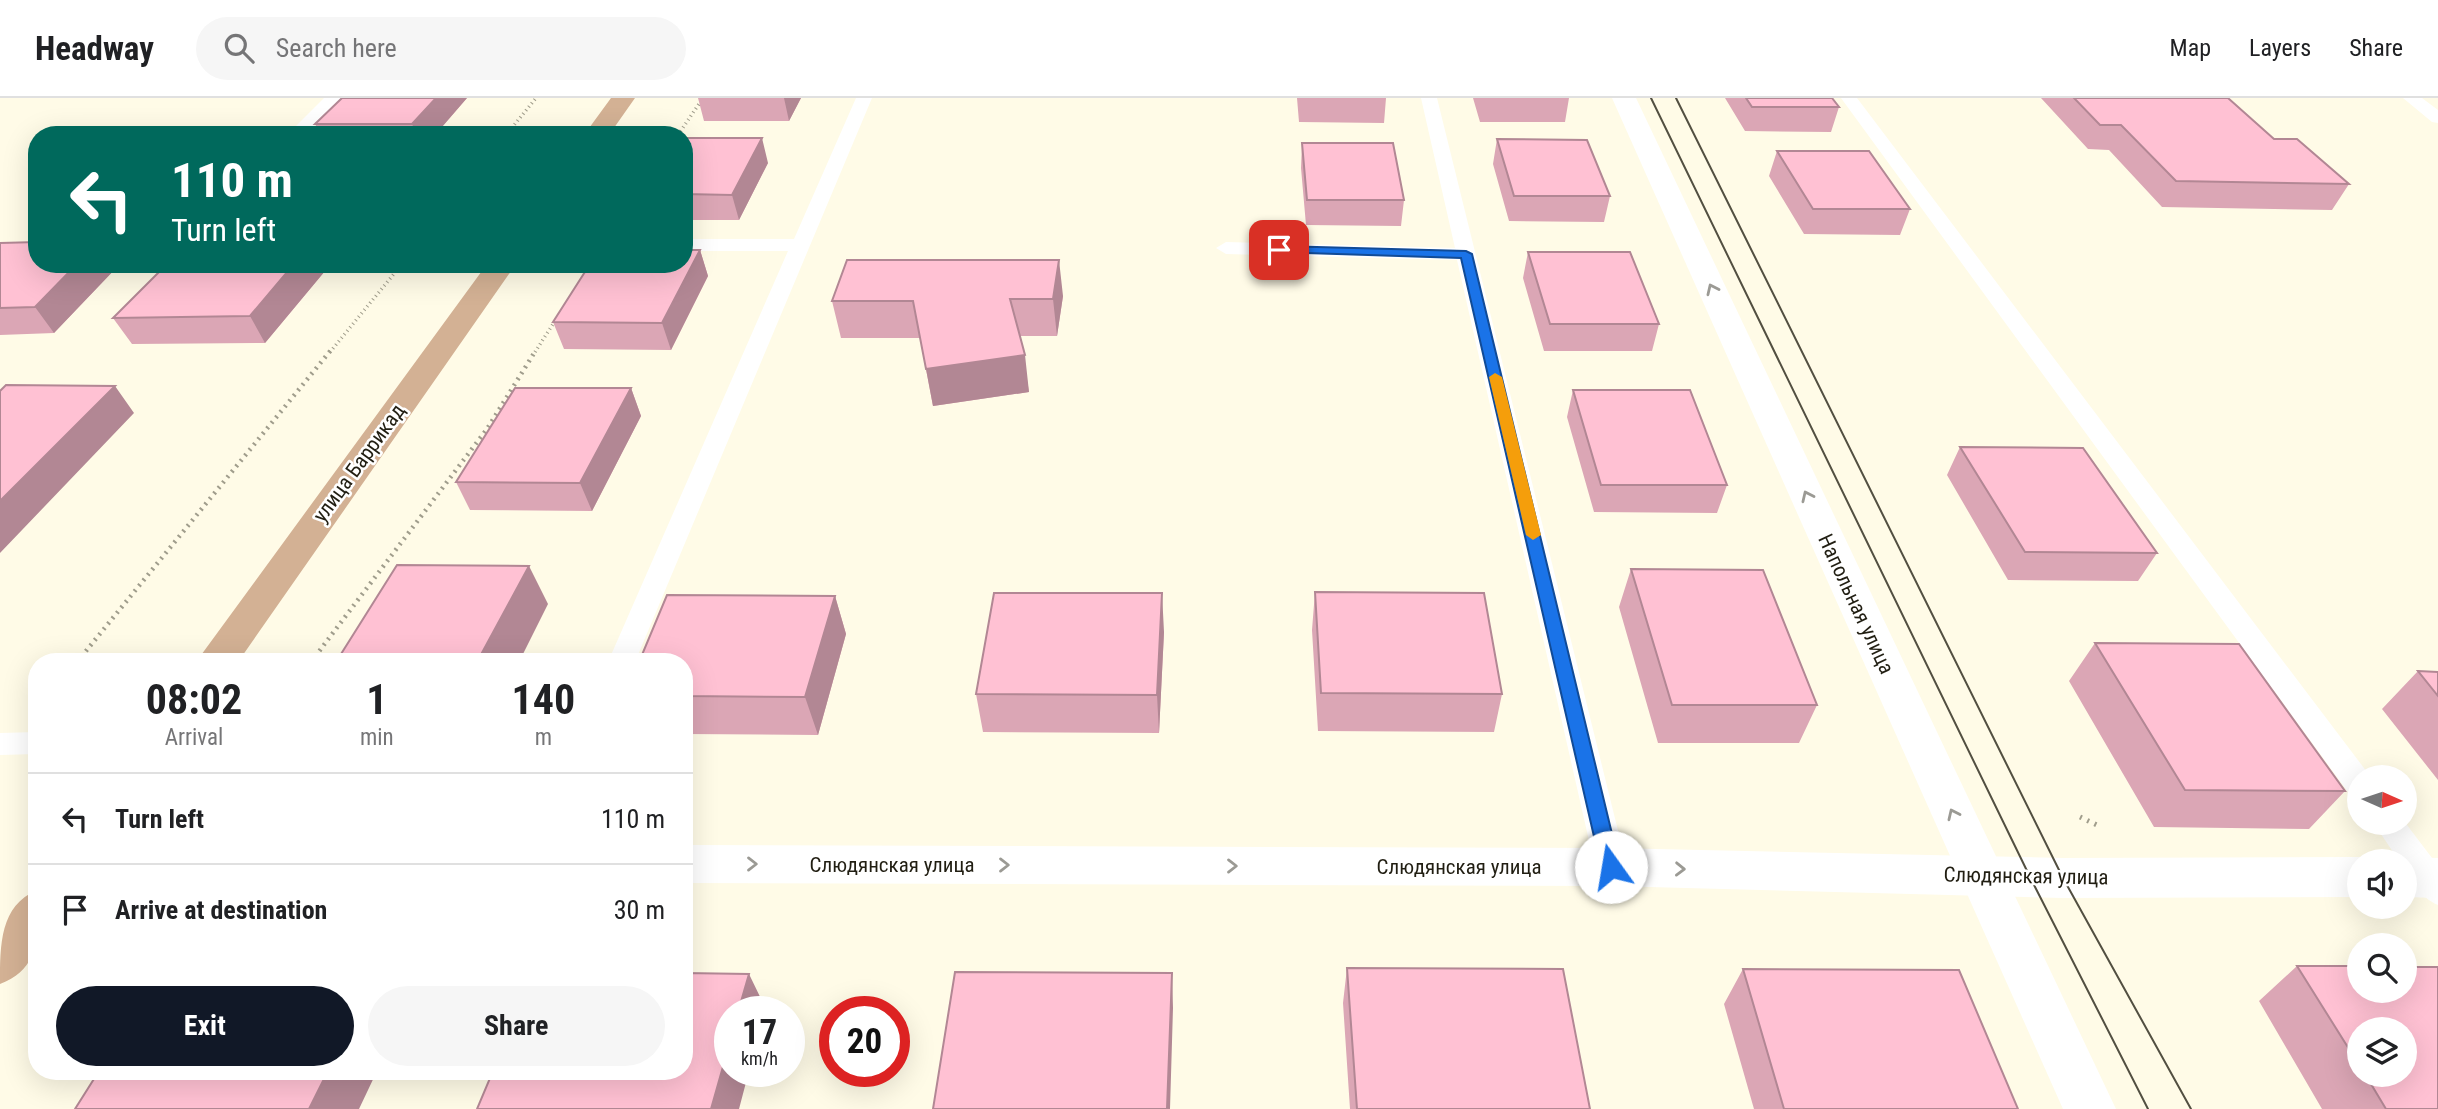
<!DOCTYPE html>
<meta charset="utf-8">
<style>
:root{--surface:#fff;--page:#f6f6f6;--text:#202124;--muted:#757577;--line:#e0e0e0;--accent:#111827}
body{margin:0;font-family:"Roboto Condensed",sans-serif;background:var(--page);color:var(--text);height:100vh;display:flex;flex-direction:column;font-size:26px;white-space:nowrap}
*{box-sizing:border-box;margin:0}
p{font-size:23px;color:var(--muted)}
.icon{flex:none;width:38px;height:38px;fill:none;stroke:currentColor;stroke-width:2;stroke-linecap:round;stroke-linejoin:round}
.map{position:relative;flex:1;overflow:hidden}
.panel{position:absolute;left:28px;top:555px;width:665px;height:427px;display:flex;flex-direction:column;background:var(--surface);border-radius:28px;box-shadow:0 7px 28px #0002}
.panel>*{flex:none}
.guide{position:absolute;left:28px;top:28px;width:665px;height:147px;border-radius:28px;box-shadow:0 7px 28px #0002;background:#00695c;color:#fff;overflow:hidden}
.needle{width:46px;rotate:93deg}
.fabs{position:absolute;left:2347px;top:667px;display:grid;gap:14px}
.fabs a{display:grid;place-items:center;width:70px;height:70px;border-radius:50%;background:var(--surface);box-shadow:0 7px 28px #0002;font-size:35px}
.speed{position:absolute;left:714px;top:898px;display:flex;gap:14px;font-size:35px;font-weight:700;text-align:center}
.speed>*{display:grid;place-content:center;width:91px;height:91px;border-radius:50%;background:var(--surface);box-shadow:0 7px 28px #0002;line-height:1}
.speed small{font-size:18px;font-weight:400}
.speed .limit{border:10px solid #d22;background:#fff;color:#111}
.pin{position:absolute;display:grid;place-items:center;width:60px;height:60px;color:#fff;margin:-30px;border-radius:14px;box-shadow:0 4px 10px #0006}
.me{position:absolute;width:77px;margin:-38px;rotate:347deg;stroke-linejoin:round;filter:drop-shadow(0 0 5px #0008)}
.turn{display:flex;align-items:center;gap:24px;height:147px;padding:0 28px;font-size:32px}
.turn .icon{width:91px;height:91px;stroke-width:2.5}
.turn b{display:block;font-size:49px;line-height:60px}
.eta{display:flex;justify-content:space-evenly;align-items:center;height:119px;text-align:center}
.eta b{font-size:42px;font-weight:700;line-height:49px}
.action{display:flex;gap:14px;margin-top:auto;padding:14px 28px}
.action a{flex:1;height:80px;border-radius:42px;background:var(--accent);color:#fff;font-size:28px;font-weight:700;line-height:80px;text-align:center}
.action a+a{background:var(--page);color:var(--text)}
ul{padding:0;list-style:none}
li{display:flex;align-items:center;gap:21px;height:91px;padding:0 28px;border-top:2px solid var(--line)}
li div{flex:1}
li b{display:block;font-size:26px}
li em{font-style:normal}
header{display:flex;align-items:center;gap:42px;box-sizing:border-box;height:98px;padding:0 35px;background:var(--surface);border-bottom:2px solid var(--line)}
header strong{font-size:33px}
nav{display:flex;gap:38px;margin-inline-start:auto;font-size:24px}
.search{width:490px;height:63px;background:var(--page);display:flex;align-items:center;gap:18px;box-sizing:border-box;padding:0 24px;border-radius:38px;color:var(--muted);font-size:26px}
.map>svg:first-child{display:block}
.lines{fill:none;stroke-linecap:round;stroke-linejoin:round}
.path-far2{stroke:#a09d8c;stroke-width:3.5;stroke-dasharray:1 3.5;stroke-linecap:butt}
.path-far1{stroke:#a09d8c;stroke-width:4.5;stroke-dasharray:2 5;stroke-linecap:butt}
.path{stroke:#a09d8c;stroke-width:5;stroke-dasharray:2 6;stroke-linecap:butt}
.service{fill:#fff;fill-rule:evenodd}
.minor{fill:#fff;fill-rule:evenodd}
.tertiary{fill:#fff;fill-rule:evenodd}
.primary{fill:#d3b194;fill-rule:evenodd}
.tram{stroke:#524f41;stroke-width:2}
.wall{fill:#dba6b5;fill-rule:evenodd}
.shaded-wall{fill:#b28794}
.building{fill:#ffc1d3;stroke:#b28794;stroke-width:2}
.oneway{stroke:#9b9a94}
.route{fill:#1a73e8;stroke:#114b97;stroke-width:2}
.slow{fill:#f59e0b}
.labels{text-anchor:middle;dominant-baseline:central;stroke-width:5;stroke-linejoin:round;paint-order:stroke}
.street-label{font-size:21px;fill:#211e12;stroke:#fff}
</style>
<header>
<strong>Headway</strong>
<div class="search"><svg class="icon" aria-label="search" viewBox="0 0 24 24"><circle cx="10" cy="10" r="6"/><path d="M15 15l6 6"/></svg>Search here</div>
<nav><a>Map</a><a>Layers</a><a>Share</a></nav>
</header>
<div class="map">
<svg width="2438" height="1011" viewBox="0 0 2438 1011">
<rect width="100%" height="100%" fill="#fffbe7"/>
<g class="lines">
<path class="path-far2" d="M506,37L536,0
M678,37L703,0
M330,254L402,166
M535,254L555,223"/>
<path class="path-far1" d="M77,564L331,252
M311,564L487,331L536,252"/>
<path class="path" d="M2080,719L2097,727"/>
<path class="service" d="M324,0H341L305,37H287Z
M856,0H872L635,564H608L788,153H684V141H794Z
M1421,0H1437L1627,769L1622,778L1611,782L1600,778L1595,769L1457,162L1226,156L1216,150L1226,144L1455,150Z
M1841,0H1857L2370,678L2359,679V698L2348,694Z
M2403,0H2422L2438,12V25L2432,24Z
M37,634V656L0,657V635Z
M2404,723L2438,768V807C2423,801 2404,780 2404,763H2399L2373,724Z"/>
<path class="minor" d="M684,747L1611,750L2063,760L2359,759L2369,763H2359V799L2063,800L1611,788L684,785Z
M2404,759L2438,760V800L2404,799V763H2394Z"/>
<path class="tertiary" d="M1612,0H1636L2116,1011H2063Z"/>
<path class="primary" d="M611,0H635L609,37H584Z
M487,166H516L238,564H196Z
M37,792C37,831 45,869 0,886C0,846 0,808 37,792Z"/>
<path class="tram" d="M1651,0L2030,779L2148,1011
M1676,0L2063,780L2191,1011"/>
</g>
<path class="wall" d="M467,0L435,37H321L315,26Z
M698,0H801L789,23H704Z
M1297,0H1386L1384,25L1299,24Z
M1473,0H1569L1565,24H1480Z
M1725,0H1832L1839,9L1831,34L1745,33Z
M2041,0H2228L2274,41L2349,86L2332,112L2162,109L2109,52L2088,51Z
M684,40L768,65L739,122H684Z
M1497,41L1610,98L1604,124L1509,123L1493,66Z
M1302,45L1404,102L1401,128L1306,127L1301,70Z
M1777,53L1910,111L1900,137L1804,136L1769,78Z
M0,145L37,166H117L118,168L54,235L0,237Z
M700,152L708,178L671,252L564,251L553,224Z
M1528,154L1659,226L1652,253H1544L1523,180Z
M325,173L265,245L132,246L113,220Z
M1063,198L1057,238H1020L1029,294L933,308L920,240H841L832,203Z
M631,290L641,318L592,413L470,412L456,384Z
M1573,292L1727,387L1717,415L1594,414L1567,319Z
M1960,349L2157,455L2138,483L2008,482L1947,377Z
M1631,471L1817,607L1799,645H1658L1619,509Z
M1315,494L1502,596L1494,634L1318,633L1312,532Z
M835,498L846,536L818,637L684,636V564Z
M1164,534L1159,635L983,634L976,596Z
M2095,545L2345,693L2309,731L2154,729L2069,583Z
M2418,573L2438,574V682L2382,611Z
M2297,868H2359V892H2404V869H2438V1011H2322L2259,903ZM2359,931H2404V976H2359Z
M1347,870L1590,1011H1350L1343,905Z
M1743,871L2018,1011H1754L1724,906Z"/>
<path class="shaded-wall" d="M436,0H467L435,37H417L412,26Z
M784,0H801L789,23Z
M762,40L768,65L739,122L732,97Z
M700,152L708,178L671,252L662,225Z
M1059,162L1063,198L1057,238L1053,201Z
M77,166H117L118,168L54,235L35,209Z
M294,166H322L325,173L265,245L250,218Z
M1025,257L1029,294L933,308L926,271Z
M115,288L134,315L0,455V403Z
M631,290L641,318L592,413L580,385Z
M529,468L548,506L519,564H477Z
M1162,495L1164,534L1159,635L1157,597Z
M835,498L846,536L818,637L805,599Z
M1172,875L1173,910L1170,1011H1167Z
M749,876L766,911L765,914H738Z
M730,944V973H749L739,1011H711Z
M328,973H377L359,1011H309Z"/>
<path class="building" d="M342,0H436L412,26H315Z
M1746,0H1832L1839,9H1752Z
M2074,0H2228L2274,41H2297L2349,86L2176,83L2121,27H2100Z
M684,40H762L732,97L684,96Z
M1497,41L1587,42L1610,98H1514Z
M1302,45H1393L1404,102H1307Z
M1777,53H1869L1910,111H1813Z
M37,144V166H77L35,209L0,210V145Z
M684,152H700L662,225L553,224L590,166H684Z
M1528,154H1630L1659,226H1550Z
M847,162H1059L1053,201H1010L1025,257L926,271L913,203H832Z
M167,166H294L250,218L113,220Z
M6,287L115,288L0,403V293Z
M515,290H631L580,385L456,384Z
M1573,292H1690L1727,387H1601Z
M1960,349L2083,350L2157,455L2025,454Z
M397,467L529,468L477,564H336Z
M1631,471L1763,472L1817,607H1672Z
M1315,494L1484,495L1502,596L1321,595Z
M994,495H1162L1157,597L976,596Z
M667,497L835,498L805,599L684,598V564H639Z
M2095,545L2239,546L2345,693L2185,692Z
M2418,573L2438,574V598Z
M2297,868H2359V892H2404V869H2438V1011H2386L2365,976H2404V931H2359V967Z
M1347,870L1563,871L1590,1011H1357Z
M1743,871L1959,872L2018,1011H1784Z
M955,874L1172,875L1167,1011H933Z
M684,875L749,876L738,914H730V944L711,1011H477L493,973H684Z
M99,973H328L309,1011H75Z"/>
<defs><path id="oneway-chevron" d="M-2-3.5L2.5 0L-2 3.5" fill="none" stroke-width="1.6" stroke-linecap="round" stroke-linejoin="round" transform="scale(1.75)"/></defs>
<g class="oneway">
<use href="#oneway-chevron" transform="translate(1712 191) rotate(-115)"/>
<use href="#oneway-chevron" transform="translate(1807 398) rotate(-115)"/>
<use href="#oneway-chevron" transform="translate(1953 716) rotate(-115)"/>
<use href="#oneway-chevron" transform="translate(752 766)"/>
<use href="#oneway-chevron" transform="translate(1004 767)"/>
<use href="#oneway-chevron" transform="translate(1232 768)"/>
<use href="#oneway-chevron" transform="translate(1680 771) rotate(1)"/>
</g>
<path class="route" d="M1279,148L1466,153L1472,156L1620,769L1618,775L1611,777L1604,775L1601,769L1461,160L1275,154L1273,152Z"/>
<path class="slow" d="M1495,275L1502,279L1541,437L1533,442L1526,437L1489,279Z"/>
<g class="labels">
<g class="street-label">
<text transform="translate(359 365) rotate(-54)">улица Баррикад</text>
<text transform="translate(1856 506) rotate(65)">Напольная улица</text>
<text x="892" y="767">Слюдянская улица</text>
<text x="1459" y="769">Слюдянская улица</text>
<text transform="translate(2026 778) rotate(1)">Слюдянская улица</text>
</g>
</g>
</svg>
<div class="fabs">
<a><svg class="needle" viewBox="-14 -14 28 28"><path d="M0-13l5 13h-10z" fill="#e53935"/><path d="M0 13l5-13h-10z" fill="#757577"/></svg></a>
<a><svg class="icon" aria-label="sound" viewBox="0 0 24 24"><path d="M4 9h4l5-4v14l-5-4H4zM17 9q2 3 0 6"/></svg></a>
<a><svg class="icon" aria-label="search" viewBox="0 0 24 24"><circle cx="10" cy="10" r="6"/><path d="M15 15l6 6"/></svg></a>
<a><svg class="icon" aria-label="layers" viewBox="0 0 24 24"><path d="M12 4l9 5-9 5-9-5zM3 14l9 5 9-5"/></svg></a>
</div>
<div class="speed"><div>17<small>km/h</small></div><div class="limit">20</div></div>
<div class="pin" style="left:1279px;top:152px;background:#d93025"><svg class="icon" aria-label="arrive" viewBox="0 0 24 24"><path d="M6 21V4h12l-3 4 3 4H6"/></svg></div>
<svg class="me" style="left:1611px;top:769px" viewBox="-20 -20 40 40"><circle r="19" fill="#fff"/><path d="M0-13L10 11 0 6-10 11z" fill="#1a73e8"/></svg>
<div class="guide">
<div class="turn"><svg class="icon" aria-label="left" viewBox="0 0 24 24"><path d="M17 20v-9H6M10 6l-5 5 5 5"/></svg><div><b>110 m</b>Turn left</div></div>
</div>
<section class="panel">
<div class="eta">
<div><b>08:02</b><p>Arrival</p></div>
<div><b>1</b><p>min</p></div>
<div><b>140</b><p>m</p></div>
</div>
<ul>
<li><svg class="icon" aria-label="left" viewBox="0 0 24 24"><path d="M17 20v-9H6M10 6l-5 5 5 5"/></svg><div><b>Turn left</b></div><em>110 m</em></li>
<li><svg class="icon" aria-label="arrive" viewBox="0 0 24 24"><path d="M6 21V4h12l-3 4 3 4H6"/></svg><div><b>Arrive at destination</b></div><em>30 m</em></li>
</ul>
<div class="action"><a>Exit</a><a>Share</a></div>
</section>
</div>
